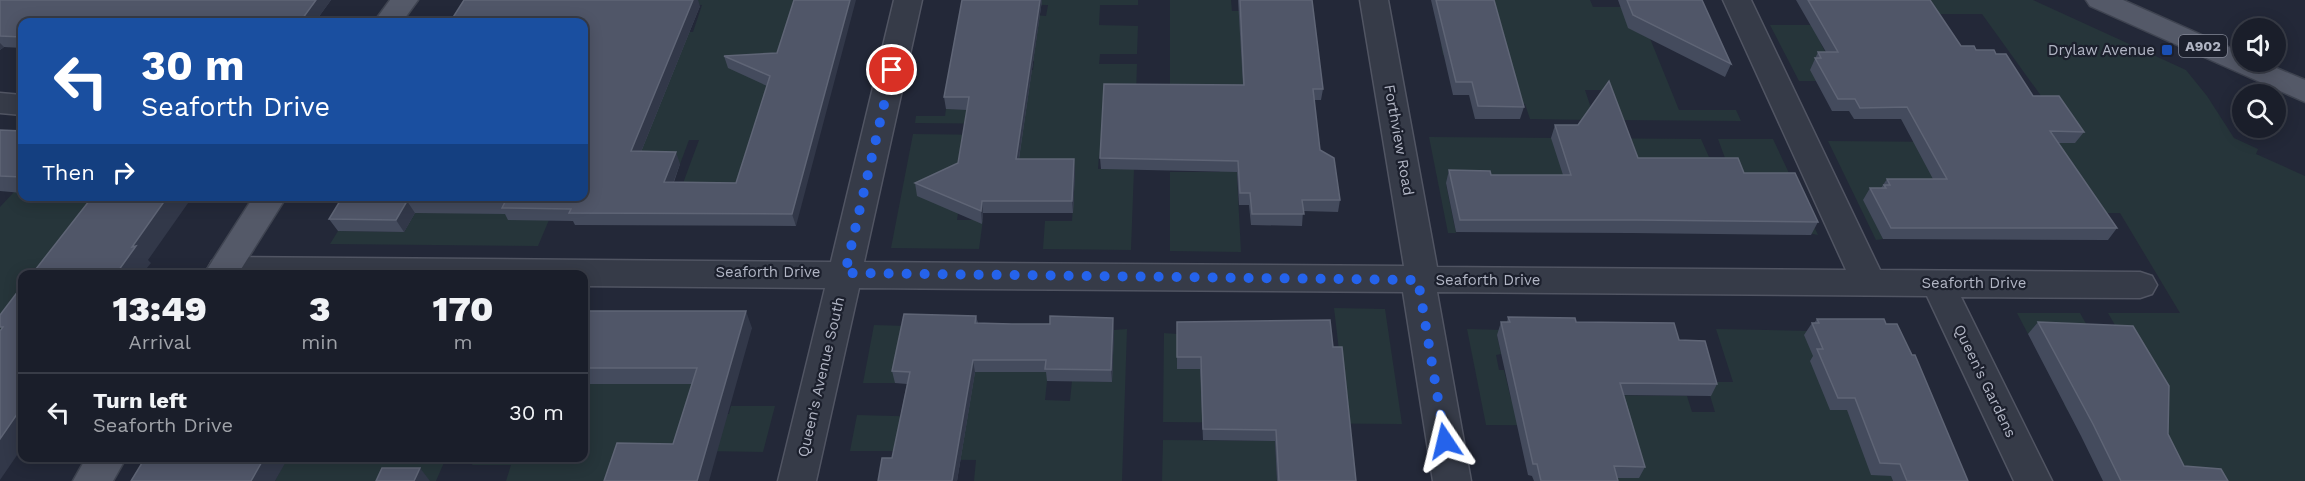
<!DOCTYPE html>
<style>
:root{--surface:#1a1e2a;--page:#272b36;--text:#f1f3f6;--muted:#9fa2a8;--line:#383c47}
body{margin:0;font-family:"Work Sans",sans-serif;background:var(--page);color:var(--text);height:100vh;display:flex;flex-direction:column;font-size:22px;white-space:nowrap}
*{box-sizing:border-box;margin:0}
p{font-size:20px;color:var(--muted)}
.icon{flex:none;width:33px;height:33px;fill:none;stroke:currentColor;stroke-width:2;stroke-linecap:round;stroke-linejoin:round}
.map{position:relative;flex:1;overflow:hidden}
.panel{position:absolute;left:18px;top:270px;width:570px;height:192px;display:flex;flex-direction:column;background:var(--surface);border-radius:12px;box-shadow:0 3px 15px #0003,0 0 0 2px var(--line)}
.panel>*{flex:none}
.top-card{position:absolute;left:18px;top:18px;width:570px;height:183px;border-radius:12px;box-shadow:0 3px 15px #0003,0 0 0 2px var(--line);background:#1a4fa0;color:#fff;overflow:hidden}
.controls{position:absolute;left:2232px;top:18px;display:grid;gap:12px}
.controls a{display:grid;place-items:center;width:54px;height:54px;border-radius:50%;background:var(--surface);box-shadow:0 3px 15px #0003,0 0 0 2px var(--line);font-size:30px}
.pin{position:absolute;display:grid;place-items:center;width:51px;height:51px;color:#fff;margin:-26px;border:3px solid #fff;border-radius:50%;box-shadow:0 2px 6px #0007}
.me{position:absolute;width:66px;margin:-33px;rotate:350deg;stroke-linejoin:round;filter:drop-shadow(0 0 4px #0008)}
.turn{display:flex;align-items:center;gap:21px;height:126px;padding:0 24px;font-size:27px}
.turn .icon{width:78px;height:78px;stroke-width:2.5}
.turn b{display:block;font-size:42px;line-height:51px}
.then{display:flex;align-items:center;height:57px;padding:0 24px;background:#0003;gap:12px;font-size:22px}
.eta{display:flex;justify-content:space-evenly;align-items:center;height:102px;text-align:center}
.eta b{font-size:36px;font-weight:800;line-height:42px}
ul{padding:0;list-style:none}
li{display:flex;align-items:center;gap:18px;height:78px;padding:0 24px;border-top:2px solid var(--line)}
li div{flex:1}
li b{display:block;font-size:22px}
li em{font-style:normal}
.map>svg:first-child{display:block}
.green{fill:#26353a}
.lines{fill:none;stroke-linecap:round;stroke-linejoin:round}
.minor-casing{stroke:#515563;stroke-width:3}
.major-casing{stroke:#3f4451;stroke-width:3}
.minor{fill:#363b48;fill-rule:evenodd}
.major{fill:#545968;fill-rule:evenodd}
.wall{fill:#444b5d}
.shaded-wall{fill:#323849}
.building{fill:#505668;stroke:#5f6576;stroke-width:1.5}
.route{stroke:#2563eb;stroke-width:10;stroke-dasharray:0 18}
.transit-dot{fill:#1a4fb4;stroke:#1c202d;stroke-width:2}
.labels{text-anchor:middle;dominant-baseline:central;stroke-width:4.5;stroke-linejoin:round;paint-order:stroke}
.shield{fill:#1c202d;stroke:#848897;stroke-width:1.5}
.shield-label{font-size:14px;font-weight:bold;fill:#b1b5c4}
.poi-label{font-size:15px;fill:#b1b5c4;stroke:#1c202d;text-anchor:end}
.street-label{font-size:15px;fill:#b1b5c4;stroke:#1c202d}
</style>
<div class="map">
<svg width="2305" height="481" viewBox="0 0 2305 481">
<rect width="100%" height="100%" fill="#232838"/>
<path class="green" d="M672,0H801L740,195L679,194L699,140H689L680,164H657L615,133L658,32H693L702,5L670,4Z
M965,0H1138V5H1100L1099,25L1138,26L1137,54H1100L1099,64H1137L1134,155H1099L1098,169H1134L1131,250L1043,249L1045,221H1072L1075,171L959,206L957,220H983L979,249L891,248L913,134L995,135L1022,124L915,123L916,116H945L946,109L1025,110L1007,70H1033L1034,61L955,60L1033,15L1046,16L1048,5L965,4Z
M1170,0H1231L1232,11H1254L1253,149L1237,177L1241,252L1170,251V172H1220L1170,94Z
M1487,0H1590L1593,7H1690L1647,31L1679,110H1736L1741,121L1614,120L1603,90H1585L1595,120L1530,119L1525,104L1515,103L1471,55H1443L1441,45H1499Z
M1844,0H2033L2186,70L2207,96L2234,138L2258,149L2256,154L2305,176V481H2208L2067,410L2064,404L2162,407L2108,313H2180L2120,213H2089L1939,182L1864,200L1883,239L1876,240L1828,141L1947,142L1820,42L1832,64L1816,81H1799L1770,25H1882L2047,143H2075L1982,14H1925Z
M1429,137L1701,139L1709,157L1725,158L1718,139H1773L1818,235L1585,188L1448,171L1450,184H1446L1456,233H1448Z
M14,192H22V196L128,197L35,274H22V324L0,370V207Z
M560,197L509,219L549,220L538,246L330,244L338,231L404,232L415,213H448Z
M1334,308L1385,309L1402,424L1163,422L1164,333L1177,334V368L1340,359Z
M2017,313H2080L2093,336L2028,334Z
M874,325L907,326L895,383H863Z
M1127,329L1122,481H974L976,460L901,459L902,451H850L857,415L967,418L970,400L945,366L1048,372L1045,400L1070,401L1072,381L1111,382L1114,330Z
M1467,329L1504,330L1497,335L1501,354L1496,355L1499,370H1504L1511,399L1597,395L1687,396L1692,412H1715L1706,382H1733L1716,329L1810,331L1871,410V474L1891,476L1893,481H1591L1611,426L1486,425Z
M584,384H704L696,414H729L731,406H775L763,452L705,451L619,481H506L511,465H472L475,458H584Z
M1163,440L1275,441L1277,481H1162Z
M287,458H446L436,481H275Z"/>
<g class="lines">
<g class="minor-casing">
<path id="minor" d="M894,0H922L864,262L1404,266L1360,0H1388L1437,267L1846,270L1723,0H1751L1880,270L2140,272L2152,276L2157,285L2152,294L2140,298L1961,297L2052,481H2014L1927,296L1437,292L1471,481H1433L1403,292L859,288L816,481H778L825,288L584,286V274H210L207,270L212,261L224,257L831,262Z
M0,93L22,95V115L0,113Z"/>
</g>
<g class="major-casing">
<path id="major" d="M390,0H418L402,22H374Z
M2086,0H2123L2242,53V62H2262L2305,80V102L2090,6Z
M254,196H287L238,274H204Z
M86,458H126L113,481H73Z"/>
</g>
<use href="#minor" class="minor"/>
<use href="#major" class="major"/>
</g>
<path class="wall" d="M0,0H331L315,22H22V48L4,47L0,50Z
M962,0H1042L1019,159L1075,171L1073,213H983L982,224L917,196L915,183L958,163L967,110L946,109L944,97Z
M1238,0H1312L1323,89L1321,100H1314L1320,150L1340,200L1338,212L1303,211L1302,226L1251,225L1249,205H1239L1237,172L1101,169L1100,158L1243,85Z
M1431,0H1494L1524,107L1520,119H1475L1469,95H1453Z
M1618,0H1702L1731,64L1725,77L1628,28Z
M1796,0H1930L1961,46L1996,54L2033,96L2084,132L2075,143H2058L2117,228L2108,240L1883,239L1863,200L1870,188H1881L1887,179H1933L1901,119H1854L1849,111H1832L1810,70L1818,52H1826Z
M700,6L641,152L680,164L674,182L736,183L767,86L728,68L724,56L777,53L796,226L575,225L573,221L508,220L505,214L415,213L404,232L338,231L329,219L343,196H584V22Z
M1555,125H1578L1638,158L1744,173L1818,222L1811,235L1631,233L1456,232L1446,183L1449,170L1491,175H1563L1551,138Z
M0,130L22,131V193L0,191Z
M584,311L752,328L673,444L692,384H584Z
M976,316L978,323L1114,330L1112,382L1047,381L1046,372H975L957,481H878L892,458L907,384L895,383L892,371Z
M1508,317L1576,322L1679,340L1717,384L1711,396L1624,395L1645,467L1639,478H1617L1618,481H1534L1532,476L1528,475L1497,335L1501,322H1507Z
M1817,319L1886,324L1968,481H1893L1891,476L1871,475L1847,410H1830L1810,361L1813,356L1804,335L1812,323H1814Z
M1177,322L1333,347L1356,481H1277L1275,441L1203,440L1200,369H1177Z
M2038,322L2168,434L2184,466L2228,481H2103L2081,436L2028,334Z"/>
<path class="shaded-wall" d="M316,0H331L315,22H300Z
M693,0H698L700,6L636,164L631,151Z
M850,0H856L796,226L792,214Z
M1040,0H1042V1L1017,171L1016,159Z
M0,43L4,47L0,50Z
M676,152L680,164L669,194L664,182Z
M1074,159L1075,171L1073,213L1072,201Z
M168,196H193L148,260L151,263L142,274H116L132,247Z
M407,201L415,213L404,232L396,220Z
M982,201L983,213L982,224L981,211Z
M746,311L752,328L709,481H697Z
M1113,318L1114,330L1112,382L1111,370Z
M973,360L975,372L957,481H952Z
M22,407V448L0,480V439Z
M264,458H288L275,481H251Z
M420,468L430,481H414Z"/>
<path class="building" d="M0,0H316L300,22H22V37L0,36Z
M464,0H693L631,151L676,152L664,182L736,183L770,76L724,56L777,53L794,0H850L792,214L569,213L571,209L502,208L505,202L407,201L396,220L329,219L343,196H584V22H450Z
M962,0H1040L1016,159H1074L1072,201H982L981,211L915,183L958,163L969,97H944Z
M1240,0H1312L1323,89H1313L1320,150L1334,158L1340,200H1302L1304,214H1252L1250,193H1240L1238,161L1100,158L1104,84L1244,85Z
M1436,0H1494L1524,107L1478,106L1472,82H1456Z
M1627,0H1702L1731,64L1633,15Z
M1808,0H1930L1961,46H1974L1976,50H1994L1996,54H2006L2033,96H2059L2084,132L2050,131L2117,228H1891L1870,188H1886L1884,185H1890L1887,179H1947L1907,107L1860,108L1855,99H1838L1815,58H1821L1818,52H1838Z
M1609,81L1638,158H1738L1744,173H1795L1818,222L1637,220H1460L1449,170L1490,171L1491,175H1571L1555,125H1578Z
M0,130L22,131V177L0,176Z
M93,196H168L132,247L136,246L116,274H32Z
M22,286V407L0,439V331L3,327H0V315Z
M584,311H746L697,481H604L617,443L673,444L697,368H584Z
M904,314L976,316L975,323L1012,324H1050V316L1113,318L1111,370L1045,369L1046,360H973L952,481H878L882,458H892L910,372L892,371Z
M1508,317L1575,318L1576,322L1674,323L1679,340L1705,341L1717,384L1620,383L1645,467L1614,466L1618,481H1541L1537,464H1533L1501,322H1510Z
M1817,319H1884L1886,324H1897L1912,355H1915L1968,481H1907L1900,464L1880,463L1855,398H1838L1817,349H1823L1812,323H1819Z
M1330,320L1333,347H1342L1356,481H1279L1276,430L1203,429L1201,357H1177V322Z
M2038,322L2133,326L2169,386L2168,434L2184,466L2221,469L2228,481H2121L2093,424Z
M145,458H264L251,481H131Z
M382,468H420L414,481H376Z"/>
<g class="lines">
<path class="route" d="M892,70L845,273L1418,280L1445,441"/>
</g>
<rect class="transit-dot" x="2161" y="44" width="12" height="12" rx="3"/>
<g class="labels">
<rect class="shield" x="2179" y="35" width="48" height="22" rx="4.5"/>
<g class="shield-label">
<text x="2203" y="46">A902</text>
</g>
<g class="poi-label">
<text x="2155" y="50">Drylaw Avenue</text>
</g>
<g class="street-label">
<text transform="translate(1399 140) rotate(80)">Forthview Road</text>
<text x="768" y="272">Seaforth Drive</text>
<text x="1488" y="280">Seaforth Drive</text>
<text x="1974" y="283">Seaforth Drive</text>
<text transform="translate(821 377) rotate(-77)">Queen's Avenue South</text>
<text transform="translate(1985 381) rotate(64)">Queen's Gardens</text>
</g>
</g>
</svg>
<div class="controls">
<a><svg class="icon" aria-label="sound" viewBox="0 0 24 24"><path d="M4 9h4l5-4v14l-5-4H4zM17 9q2 3 0 6"/></svg></a>
<a><svg class="icon" aria-label="search" viewBox="0 0 24 24"><circle cx="10" cy="10" r="6"/><path d="M15 15l6 6"/></svg></a>
</div>
<div class="pin" style="left:892px;top:70px;background:#d93025"><svg class="icon" aria-label="arrive" viewBox="0 0 24 24"><path d="M6 21V4h12l-3 4 3 4H6"/></svg></div>
<svg class="me" style="left:1445px;top:441px" viewBox="-20 -20 40 40"><path d="M0-17L14 15 0 8-14 15z" fill="#2563eb" stroke="#fff" stroke-width="4"/></svg>
<div class="top-card">
<div class="turn"><svg class="icon" aria-label="left" viewBox="0 0 24 24"><path d="M17 20v-9H6M10 6l-5 5 5 5"/></svg><div><b>30 m</b>Seaforth Drive</div></div>
<div class="then">Then<svg class="icon" aria-label="right" viewBox="0 0 24 24"><path d="M7 20v-9h11M14 6l5 5-5 5"/></svg></div>
</div>
<section class="panel">
<div class="eta">
<div><b>13:49</b><p>Arrival</p></div>
<div><b>3</b><p>min</p></div>
<div><b>170</b><p>m</p></div>
</div>
<ul>
<li><svg class="icon" aria-label="left" viewBox="0 0 24 24"><path d="M17 20v-9H6M10 6l-5 5 5 5"/></svg><div><b>Turn left</b><p>Seaforth Drive</p></div><em>30 m</em></li>
</ul>
</section>
</div>
